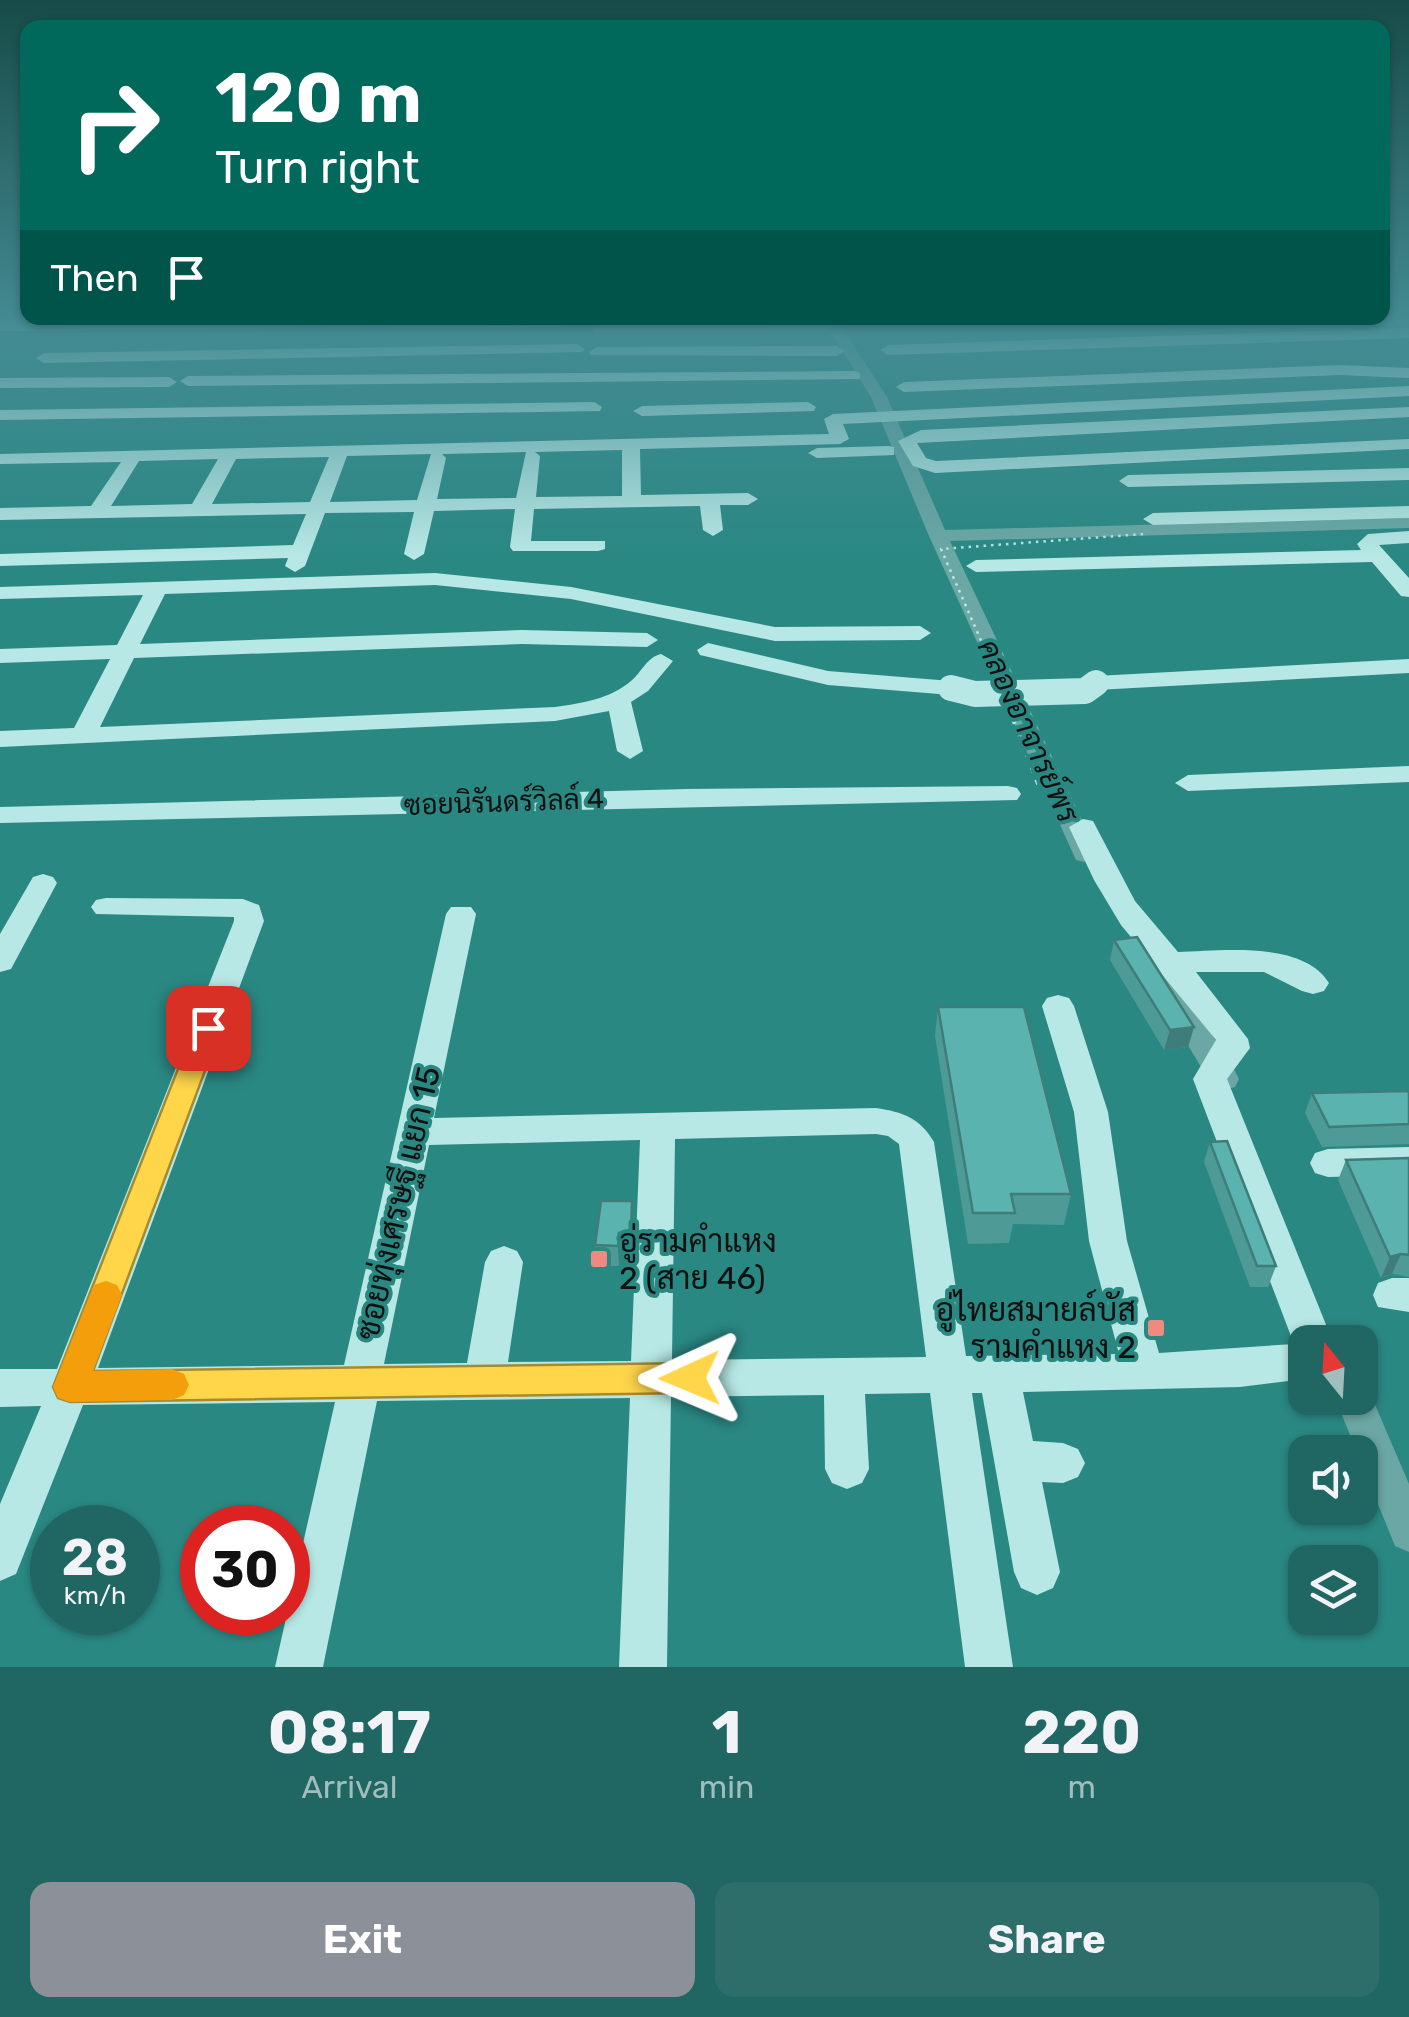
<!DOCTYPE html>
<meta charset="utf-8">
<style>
:root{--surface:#206662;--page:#2d6e6b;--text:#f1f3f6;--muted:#a2bdbe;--accent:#8c9099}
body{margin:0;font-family:Rubik,Sarabun,sans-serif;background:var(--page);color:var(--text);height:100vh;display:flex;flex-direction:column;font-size:38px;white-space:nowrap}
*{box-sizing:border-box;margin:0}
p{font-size:32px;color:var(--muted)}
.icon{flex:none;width:55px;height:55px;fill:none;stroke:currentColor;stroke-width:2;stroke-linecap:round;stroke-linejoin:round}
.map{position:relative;height:1667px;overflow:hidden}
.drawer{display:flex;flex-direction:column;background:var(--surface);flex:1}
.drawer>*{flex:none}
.top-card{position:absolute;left:20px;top:20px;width:1370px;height:305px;border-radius:20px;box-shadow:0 2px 8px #0004;background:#00695c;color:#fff;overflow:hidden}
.needle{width:65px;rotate:342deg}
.fabs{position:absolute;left:1288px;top:1325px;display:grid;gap:20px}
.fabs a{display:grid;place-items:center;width:90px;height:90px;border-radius:20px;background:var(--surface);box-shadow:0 2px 8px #0004;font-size:50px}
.speed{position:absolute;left:30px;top:1505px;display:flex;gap:20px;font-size:50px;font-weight:700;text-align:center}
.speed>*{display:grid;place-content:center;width:130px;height:130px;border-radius:50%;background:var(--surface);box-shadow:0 2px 8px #0004;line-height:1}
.speed small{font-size:25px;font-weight:400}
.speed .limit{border:15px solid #d22;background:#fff;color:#111}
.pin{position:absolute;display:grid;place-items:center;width:85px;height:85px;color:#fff;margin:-42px;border-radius:20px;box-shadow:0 5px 15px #0006}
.me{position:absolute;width:110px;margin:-55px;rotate:269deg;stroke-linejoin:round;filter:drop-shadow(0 0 8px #0008)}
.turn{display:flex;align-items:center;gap:35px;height:210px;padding:0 30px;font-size:45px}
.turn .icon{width:130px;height:130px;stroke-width:2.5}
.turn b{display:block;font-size:70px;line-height:85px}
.then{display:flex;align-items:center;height:95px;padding:0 30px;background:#0003;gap:20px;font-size:38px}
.eta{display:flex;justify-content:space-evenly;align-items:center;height:170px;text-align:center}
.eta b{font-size:60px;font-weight:700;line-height:70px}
.action{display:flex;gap:20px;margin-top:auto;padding:20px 30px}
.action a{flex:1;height:115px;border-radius:20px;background:var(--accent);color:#fff;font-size:40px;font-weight:700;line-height:115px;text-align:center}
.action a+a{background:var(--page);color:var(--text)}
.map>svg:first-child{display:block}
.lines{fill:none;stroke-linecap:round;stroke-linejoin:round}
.canal{fill:#6ba7a4;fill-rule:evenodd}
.path-far1{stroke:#b7e8e5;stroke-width:2.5;stroke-dasharray:2.5 5;stroke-linecap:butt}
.path{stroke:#b7e8e5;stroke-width:4;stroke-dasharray:5 8;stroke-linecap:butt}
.minor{fill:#b7e8e5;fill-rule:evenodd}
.minor-bridge{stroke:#b7e8e5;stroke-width:26}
.wall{fill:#4d9a96}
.shaded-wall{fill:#3f7d7a}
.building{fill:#5ab3ae;stroke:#3f7d7a;stroke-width:2.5}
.route{fill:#ffd54a;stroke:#a68a30;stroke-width:2.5}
.slow{fill:#f59e0b}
.poi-dot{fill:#ee8a7f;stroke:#2a8883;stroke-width:4}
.labels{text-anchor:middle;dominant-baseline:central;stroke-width:8;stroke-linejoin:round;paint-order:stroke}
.street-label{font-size:28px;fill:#111;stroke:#2a8883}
.water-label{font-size:30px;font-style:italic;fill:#111;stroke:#2a8883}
.near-street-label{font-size:32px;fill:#111;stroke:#2a8883}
.near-poi-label{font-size:32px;fill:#111;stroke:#2a8883;text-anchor:start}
</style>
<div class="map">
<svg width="1409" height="1667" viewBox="0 0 1409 1667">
<rect width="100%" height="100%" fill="#2a8883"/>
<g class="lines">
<path class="canal" d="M825,323H839L887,397L945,530L1409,518V528L950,541L1098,854L1085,862L1076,860L929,536L871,397Z
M1161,967L1171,970L1235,1071L1239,1079L1235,1087L1224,1090L1213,1087L1147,977L1151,970Z
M1360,1383L1367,1386L1409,1484V1552L1395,1546L1335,1398H1360Z"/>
<path class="path-far1" d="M993,668L941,549L1144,534"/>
<path class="path" d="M1013,719L1040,789"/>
<path class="minor" d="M0,323H569L562,327L0,331Z
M600,324H824L831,328L824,332H595L592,329Z
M1409,328V338L888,355L880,350L888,345Z
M577,344L585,349L582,352L44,363L36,358L44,353Z
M597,347L837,346L845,351L837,356L591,355L589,352Z
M1340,365L1409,368V378L1340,375L904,392L896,387L904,382Z
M854,371L860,373V379L188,386L180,381L188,376Z
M0,378L169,377L177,382L169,387L0,388Z
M1409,386V396L843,424L849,439L840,444L640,449L641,495L748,493L758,499L748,505H720L723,530L713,536L703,530L700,506L534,509L531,541H605V549L598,551H513L510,547L515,509L434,511L424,554L414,560L404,554L414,512L325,513L305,566L295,572L285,566L288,558L0,566V554L293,545L306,514L0,520V508L91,506L121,462L0,464V454L829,434L824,419L833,414ZM622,450V496L536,497L540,456L535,452ZM526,452L516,498L437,499L446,458L442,454ZM431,454L417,500L330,502L347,456ZM329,457L310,502L212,504L236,459ZM218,459L192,504L111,506L139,461Z
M594,402L602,407L600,411L0,420V410Z
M808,402L816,407L814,411L642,416L633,411L642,406Z
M1409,407V417L917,443L926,458L936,461L1409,439V449L935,473L913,466L898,441L921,430Z
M888,446L894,447V455L817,458L808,453L817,448Z
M1409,468V480L1128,487L1119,481L1128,475Z
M1409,506V518L1153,525L1143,519L1153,513Z
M1409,531V543L1379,545L1409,578V597L1401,596L1372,562L976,572L966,566L976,560L1361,550L1357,544L1368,534Z
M435,573L571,587L775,627L920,626L931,633L920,640L775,641L571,599L435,585L165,594L140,644L522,630L647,633L658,640L647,647L522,644L134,658L100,727L555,707C583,703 610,699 631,681C642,672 647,657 661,654L673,661L648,691L631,702L643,751L630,759L617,751L609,711L555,721L0,747V731L74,728L110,659L0,663V649L117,645L143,595L0,599V587Z
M708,643L828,671L951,681L963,688L951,695L828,685L700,655L697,650Z
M1409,659V673L1096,690L1084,683L1096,676Z
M1409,766V782L1188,791L1175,783L1188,775Z
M1008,786L1017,788L1021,794L1017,800L0,823V807L687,789Z
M1083,819L1093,821L1135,901L1178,952C1220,951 1303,940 1329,983L1324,991L1313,994L1302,991L1264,972H1196L1248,1039L1250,1048L1227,1079L1333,1342H1305V1379L1240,1387L1023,1392L1033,1441L1063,1443L1078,1449L1085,1463L1078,1477L1063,1483L1042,1482L1060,1572L1053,1588L1037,1595L1021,1588L1014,1572L982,1393H972L1013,1667H965L930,1393L865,1394L869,1469L862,1483L847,1489L832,1483L825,1469L824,1395L671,1397L667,1667H619L630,1398L377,1401L323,1667H275L335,1402L83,1405L16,1574L0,1581V1504L41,1406L0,1407V1369H57L234,921V917L96,914L91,907L96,900L106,898L243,899L259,905L264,921L98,1368L344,1365L446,914L451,907H471L476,914L434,1118L876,1108C903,1112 920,1118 934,1142L966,1356L1119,1354L1089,1241L1074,1112L1042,1006L1047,998L1058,995L1069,998L1074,1006L1108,1112L1127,1241L1159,1353L1294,1344L1193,1079L1216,1040L1121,925L1094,880L1069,827ZM876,1134L888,1136L899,1144L926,1357L672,1360L675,1139ZM640,1140L631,1361L508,1362L523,1262L517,1251L504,1246L491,1251L485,1262L467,1363L384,1364L429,1145Z
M43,874L53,877L57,883L11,969L0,972V934L33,877Z
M1409,1147V1175L1328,1177L1315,1173L1310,1163L1315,1153L1328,1149Z
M1392,1278H1409V1312L1378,1307L1373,1295L1378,1283Z"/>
<path class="minor-bridge" d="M951,688L975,694L1085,691L1096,683"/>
</g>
<path class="wall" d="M1114,940L1194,1027L1188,1047L1164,1050L1110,960Z
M938,1007L1071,1194L1064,1225L1013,1224L1009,1243L968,1244L935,1036Z
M1409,1091V1144L1322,1147L1305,1113L1312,1093Z
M1210,1142L1276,1266L1268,1287H1250L1204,1162Z
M1409,1158V1277L1392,1274L1381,1278L1338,1180L1346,1160Z
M633,1222L632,1254L621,1253L619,1266H597L595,1245Z"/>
<path class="shaded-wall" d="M1194,1027L1188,1047L1164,1050L1170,1030Z
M632,1201L633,1222L632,1254L631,1233Z
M619,1233L621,1253L619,1266L618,1246Z
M1401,1254L1392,1274L1381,1278L1390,1257Z"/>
<path class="building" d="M1137,937L1194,1027L1170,1030L1114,940Z
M938,1007H1024L1071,1194H1011L1015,1213H973Z
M1409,1091V1124L1329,1127L1312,1093Z
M1227,1141L1276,1266H1257L1210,1142Z
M1409,1158V1255L1401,1254L1390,1257L1346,1160Z
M601,1201H632L631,1233H619L618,1246L595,1245Z"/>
<linearGradient id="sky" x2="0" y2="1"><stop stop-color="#174b48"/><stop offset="0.58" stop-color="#448b93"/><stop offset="1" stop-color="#448b93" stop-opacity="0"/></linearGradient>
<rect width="1409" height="557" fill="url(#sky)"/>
<path class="route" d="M208,1019L217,1022L221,1028L93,1371L690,1363L702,1367L707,1378L702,1388L690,1393L70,1402L58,1398L53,1387L194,1028L198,1022Z"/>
<path class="slow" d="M106,1281L117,1285L122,1295L93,1371L172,1369L184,1374L189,1385L184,1395L172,1400L70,1402L58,1398L53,1387L90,1295L94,1285Z"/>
<g class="poi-dot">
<rect x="589" y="1249" width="20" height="20" rx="5"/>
<rect x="1146" y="1318" width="20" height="20" rx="5"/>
</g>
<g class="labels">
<g class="street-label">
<text transform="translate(504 802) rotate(-2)">ซอยนิรันดร์วิลล์ 4</text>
</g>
<g class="water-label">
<text transform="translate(1028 731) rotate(65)">คลองอาจารย์พร</text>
</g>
<g class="near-street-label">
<text transform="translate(398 1203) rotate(-77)">ซอยทุ่งเศรษฐี แยก 15</text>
</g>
<g class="near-poi-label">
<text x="619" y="1241">อู่รามคำแหง<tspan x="619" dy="37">2 (สาย 46)</tspan></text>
<text x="1136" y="1310" text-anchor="end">อู่ไทยสมายล์บัส<tspan x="1136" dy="37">รามคำแหง 2</tspan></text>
</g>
</g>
</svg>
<div class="fabs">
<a><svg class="needle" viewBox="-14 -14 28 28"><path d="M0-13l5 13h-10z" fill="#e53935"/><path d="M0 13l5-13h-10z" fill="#a2bdbe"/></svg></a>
<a><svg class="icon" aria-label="sound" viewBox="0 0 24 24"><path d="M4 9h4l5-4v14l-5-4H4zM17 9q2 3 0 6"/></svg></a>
<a><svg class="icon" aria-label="layers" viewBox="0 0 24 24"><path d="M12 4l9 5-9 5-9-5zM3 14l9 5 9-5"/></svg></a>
</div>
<div class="speed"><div>28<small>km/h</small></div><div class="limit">30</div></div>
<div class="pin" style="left:208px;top:1028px;background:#d93025"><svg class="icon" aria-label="arrive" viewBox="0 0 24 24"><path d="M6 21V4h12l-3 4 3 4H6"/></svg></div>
<svg class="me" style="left:690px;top:1378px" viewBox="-20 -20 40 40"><path d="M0-17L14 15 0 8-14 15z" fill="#ffd54a" stroke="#fff" stroke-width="4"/></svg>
<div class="top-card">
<div class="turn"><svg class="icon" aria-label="right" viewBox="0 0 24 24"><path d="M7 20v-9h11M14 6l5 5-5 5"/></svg><div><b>120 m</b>Turn right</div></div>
<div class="then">Then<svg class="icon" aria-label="arrive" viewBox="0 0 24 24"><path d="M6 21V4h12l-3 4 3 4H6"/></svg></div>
</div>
</div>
<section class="drawer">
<div class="eta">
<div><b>08:17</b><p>Arrival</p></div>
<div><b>1</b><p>min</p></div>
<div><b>220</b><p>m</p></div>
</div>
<div class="action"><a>Exit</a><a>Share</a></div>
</section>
